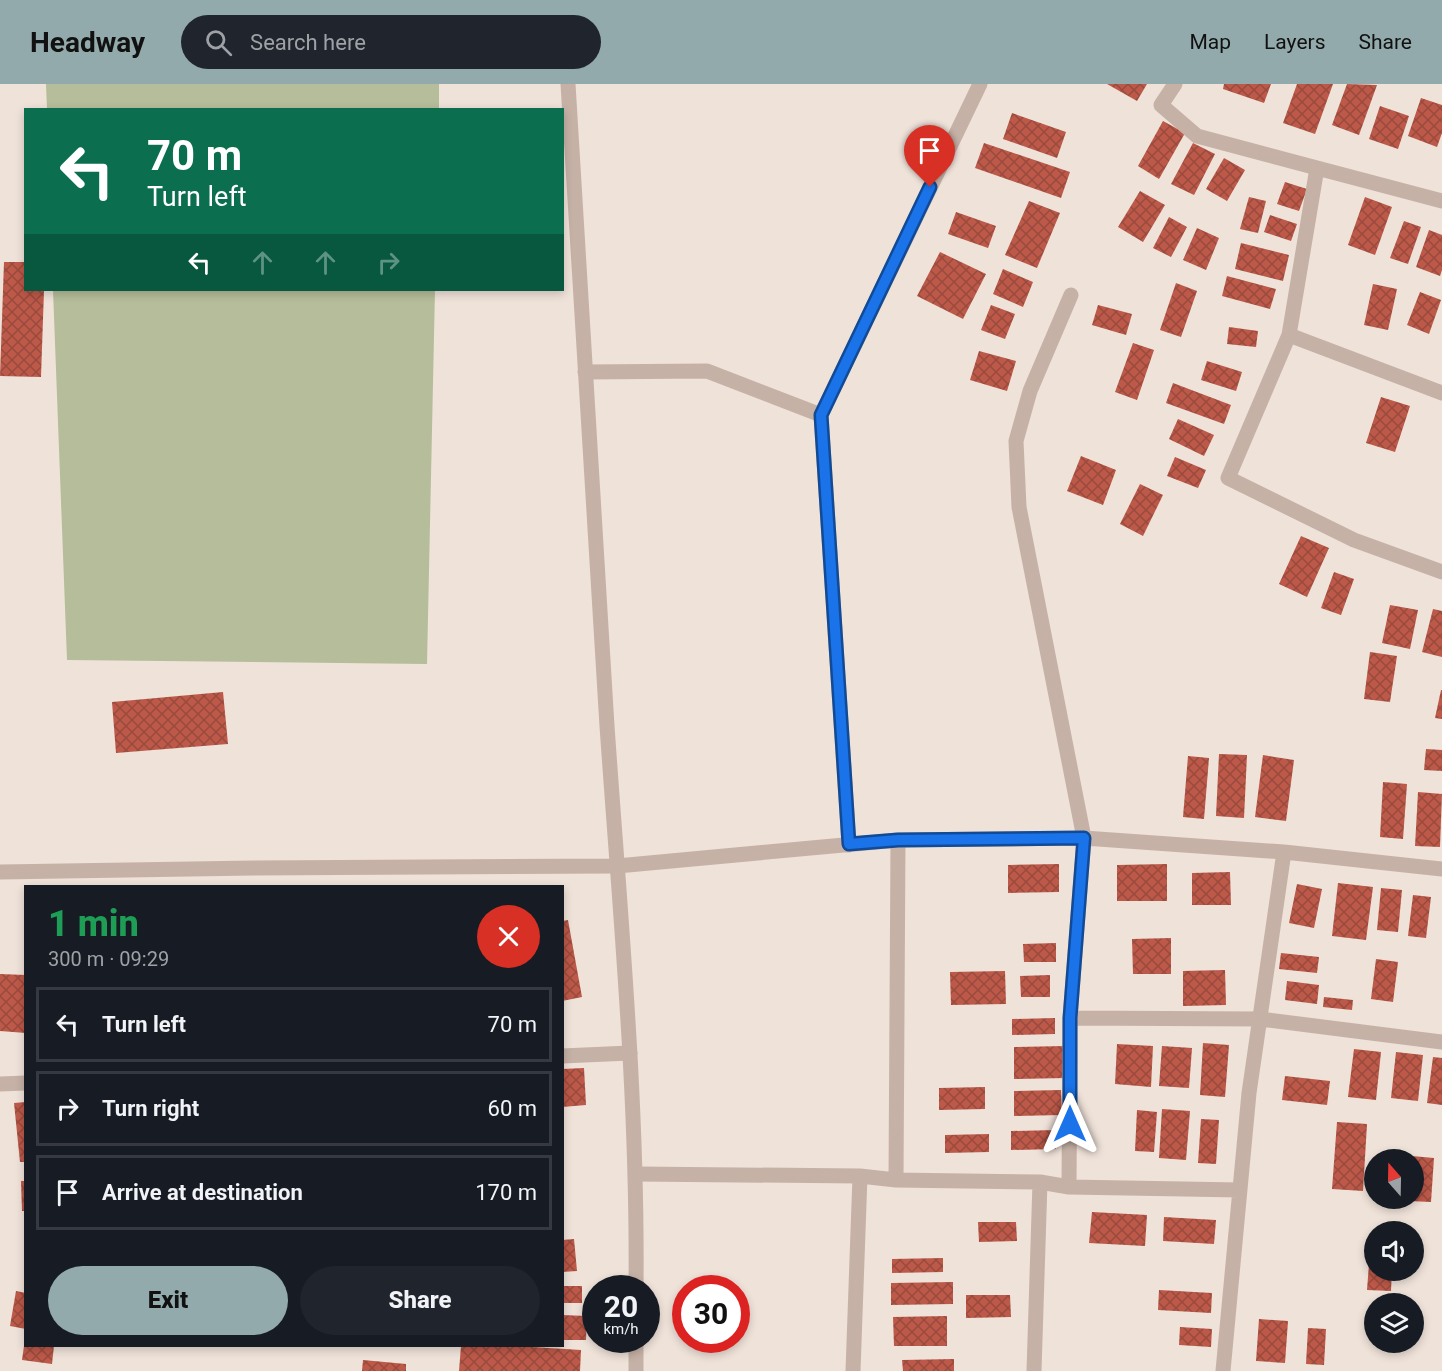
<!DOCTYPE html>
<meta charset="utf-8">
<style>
:root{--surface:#171b24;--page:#20242c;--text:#f1f3f6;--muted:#9ea1a6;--line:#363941;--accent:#92aaab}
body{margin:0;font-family:Roboto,sans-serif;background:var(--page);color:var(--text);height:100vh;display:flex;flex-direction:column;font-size:22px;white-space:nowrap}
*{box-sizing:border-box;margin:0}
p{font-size:20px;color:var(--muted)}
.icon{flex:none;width:33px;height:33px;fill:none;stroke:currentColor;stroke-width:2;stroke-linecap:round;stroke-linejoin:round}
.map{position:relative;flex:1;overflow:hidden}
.panel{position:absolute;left:24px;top:801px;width:540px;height:462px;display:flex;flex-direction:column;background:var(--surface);border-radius:0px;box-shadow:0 3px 9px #0003}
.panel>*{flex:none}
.hud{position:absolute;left:24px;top:24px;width:540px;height:183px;border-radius:0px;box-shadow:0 3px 9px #0003;background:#0b6e4f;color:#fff;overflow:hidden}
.needle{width:39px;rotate:340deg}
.tools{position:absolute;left:1364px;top:1065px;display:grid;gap:12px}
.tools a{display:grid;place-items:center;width:60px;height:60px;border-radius:50%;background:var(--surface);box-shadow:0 3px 9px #0003;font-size:30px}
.speed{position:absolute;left:582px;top:1191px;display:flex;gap:12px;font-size:30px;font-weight:700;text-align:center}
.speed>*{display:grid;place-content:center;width:78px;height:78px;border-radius:50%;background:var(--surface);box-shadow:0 3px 9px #0003;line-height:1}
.speed small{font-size:15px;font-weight:400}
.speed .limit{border:9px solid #d22;background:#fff;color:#111}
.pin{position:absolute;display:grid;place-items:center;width:51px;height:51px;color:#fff;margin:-62px -26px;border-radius:50% 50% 50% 0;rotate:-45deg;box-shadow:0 0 6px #0007}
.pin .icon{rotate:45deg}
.me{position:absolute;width:66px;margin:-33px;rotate:0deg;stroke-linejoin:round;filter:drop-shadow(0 0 4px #0008)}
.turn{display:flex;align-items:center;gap:21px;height:126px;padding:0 24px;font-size:27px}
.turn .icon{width:78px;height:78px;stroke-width:2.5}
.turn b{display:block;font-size:42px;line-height:51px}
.lanes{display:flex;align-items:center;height:57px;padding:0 24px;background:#0003;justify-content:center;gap:30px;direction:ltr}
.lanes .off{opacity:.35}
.round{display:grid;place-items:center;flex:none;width:63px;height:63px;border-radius:32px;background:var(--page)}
.head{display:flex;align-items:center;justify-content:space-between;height:102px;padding:0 24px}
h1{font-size:36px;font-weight:800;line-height:45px;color:#1e9e55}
.action{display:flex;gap:12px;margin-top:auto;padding:12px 24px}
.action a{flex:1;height:69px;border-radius:36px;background:var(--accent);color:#111;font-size:24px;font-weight:800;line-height:69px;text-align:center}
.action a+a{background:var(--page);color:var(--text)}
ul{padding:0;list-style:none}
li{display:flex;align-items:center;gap:18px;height:75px;margin:0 12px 9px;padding:0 12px;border:3px solid var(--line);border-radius:0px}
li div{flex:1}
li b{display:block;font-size:22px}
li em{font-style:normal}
header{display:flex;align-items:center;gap:36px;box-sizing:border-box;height:84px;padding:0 30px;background:var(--accent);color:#111}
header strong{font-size:28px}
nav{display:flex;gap:33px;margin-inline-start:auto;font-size:21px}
.search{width:420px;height:54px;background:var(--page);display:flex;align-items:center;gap:15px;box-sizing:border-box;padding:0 21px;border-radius:33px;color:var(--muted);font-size:22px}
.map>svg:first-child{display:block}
.pitch{fill:#b5bd9a}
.building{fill:url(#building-cross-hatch)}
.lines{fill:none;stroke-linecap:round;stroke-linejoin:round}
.minor{stroke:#c6b1a6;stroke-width:15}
.tertiary{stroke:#c6b1a6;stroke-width:15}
.route-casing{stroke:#114b97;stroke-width:15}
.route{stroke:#1a73e8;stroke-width:10}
</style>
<header>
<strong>Headway</strong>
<div class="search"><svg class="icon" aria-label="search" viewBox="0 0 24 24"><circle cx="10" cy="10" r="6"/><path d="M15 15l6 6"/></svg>Search here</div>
<nav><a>Map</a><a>Layers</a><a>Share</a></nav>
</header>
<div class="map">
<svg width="1442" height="1287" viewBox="0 0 1442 1287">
<defs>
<pattern id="building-cross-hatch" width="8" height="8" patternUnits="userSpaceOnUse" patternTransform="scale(1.5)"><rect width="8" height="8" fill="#bd5949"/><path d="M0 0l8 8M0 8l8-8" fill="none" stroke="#9a4a3d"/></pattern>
</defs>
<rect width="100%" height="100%" fill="#efe2d9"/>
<path class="pitch" d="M46,0H439V25H47Z
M53,206H435L427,580L67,576Z"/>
<path class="building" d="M1107,0H1147L1137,17Z
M1224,0H1271L1264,19L1223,5Z
M1297,0H1333L1315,50L1283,39Z
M1347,0L1377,1L1359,51L1332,41Z
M1421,14L1442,21V49L1437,63L1408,52Z
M1380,22L1409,32L1398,65L1369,55Z
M1012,29L1066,48L1057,74L1003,55Z
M1163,37L1185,49L1159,95L1138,82Z
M984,59L1070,88L1061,114L975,84Z
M1193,59L1215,70L1194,111L1171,100Z
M1224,74L1245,86L1227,117L1206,105Z
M1285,98L1307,105L1299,127L1277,120Z
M1140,107L1165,121L1143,158L1118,143Z
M1249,113L1266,117L1258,149L1240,145Z
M1365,113L1392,123L1375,171L1348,161Z
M1029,117L1060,129L1037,184L1005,171Z
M956,128L996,142L988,164L948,150Z
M1270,131L1297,140L1291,157L1264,148Z
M1169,133L1187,143L1171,173L1153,164Z
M1404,137L1421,143L1408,180L1390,174Z
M1197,144L1219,154L1206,186L1183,176Z
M1429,146L1442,151V186L1440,192L1416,183Z
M1241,159L1289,171L1283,197L1235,185Z
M940,168L986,190L963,235L917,212Z
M4,178H26V206H44L41,293L0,292Z
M1003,185L1033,198L1023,223L993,210Z
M1227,192L1276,205L1270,225L1222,212Z
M1176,199L1197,207L1181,253L1160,246Z
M1373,200L1397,205L1388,246L1364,241Z
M1420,208L1441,216L1429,250L1407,241Z
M991,221L1015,230L1005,255L981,246Z
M1098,221L1132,230L1126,251L1092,241Z
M1229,243L1258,247L1256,263L1227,260Z
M1133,259L1154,266L1137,316L1115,308Z
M979,267L1016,277L1007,307L970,296Z
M1207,277L1242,288L1236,307L1201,296Z
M1173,299L1231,321L1224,340L1166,319Z
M1381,313L1410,322L1395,368L1366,359Z
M1178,335L1214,351L1204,372L1169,355Z
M1081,372L1116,386L1103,421L1067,407Z
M1175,373L1206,386L1198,404L1167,392Z
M1140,400L1163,411L1143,452L1120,440Z
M1301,452L1329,464L1307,513L1279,500Z
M1334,488L1354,495L1341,531L1321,524Z
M1390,521L1418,526L1410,565L1382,559Z
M1433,525L1442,527V573L1422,568Z
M1370,568L1397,572L1390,618L1364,615Z
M1441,606H1442V635L1435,634Z
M223,608L228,660L116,669L112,618Z
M1426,665L1442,666V687L1424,686Z
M1219,670L1247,671L1244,734L1216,732Z
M1263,671L1294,676L1286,737L1255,733Z
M1188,672L1209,674L1204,735L1183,733Z
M1383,698L1407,700L1403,755L1380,753Z
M1418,708L1442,710L1440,763L1415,762Z
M1059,780V808L1008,809V781Z
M1167,780V817H1117V781Z
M1230,788L1231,821H1192V789Z
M1338,799L1373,803L1366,856L1332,852Z
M1297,800L1322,805L1314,844L1289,839Z
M1381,804L1402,806L1398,848L1377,846Z
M1413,811L1431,813L1426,854L1408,852Z
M568,836L582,913L562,917V837Z
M1171,854V890H1133L1132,855Z
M1056,859V878H1024L1023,860Z
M1281,869L1319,873L1317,889L1279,885Z
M1376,875L1398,878L1393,918L1371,915Z
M1225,886L1226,921L1183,922V887Z
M1005,887L1006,920L951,921L950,888Z
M0,890L26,891V949L0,947Z
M1050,891V913H1021L1020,892Z
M1287,897L1319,901L1317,920L1285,916Z
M1324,913L1353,916L1352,926L1323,923Z
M1055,934V950L1012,951V935Z
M1203,959L1229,961L1225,1013L1200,1011Z
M1117,960L1153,962L1151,1003L1115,1000Z
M1065,962L1066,994L1014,995V963Z
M1162,962L1192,964L1189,1004L1159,1002Z
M1354,965L1381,968L1376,1016L1348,1013Z
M1396,968L1423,971L1418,1017L1391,1014Z
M1433,973L1442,974V1021L1427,1019Z
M584,984L586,1021L562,1023V985Z
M1285,992L1330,997L1327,1021L1282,1016Z
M985,1003V1025L939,1026V1004Z
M1061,1006L1062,1031L1014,1032V1007Z
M26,1018V1078H20L14,1019Z
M1162,1025L1190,1027L1186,1076L1159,1074Z
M1137,1026L1157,1028L1154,1068L1135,1067Z
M1201,1035L1219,1036L1216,1080L1198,1079Z
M1337,1038L1367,1040L1363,1107L1332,1105Z
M1056,1046V1065L1011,1066V1047Z
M989,1050V1068L945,1069V1051Z
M1412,1072L1434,1074L1431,1118L1409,1117V1114H1413Z
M21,1097H26V1127H22Z
M1092,1128L1147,1131L1145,1162L1089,1159Z
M1164,1133L1216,1136L1214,1160L1163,1157Z
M978,1138H1016L1017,1157L979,1158Z
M574,1155L577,1187L562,1188V1156Z
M1370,1167H1374V1186H1392L1391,1207L1367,1206Z
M943,1174V1188L892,1189V1175Z
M953,1198V1220L891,1221V1199Z
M562,1202H582V1219H562Z
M1159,1206L1212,1209L1211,1229L1158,1226Z
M16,1207L26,1209V1245L10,1242Z
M966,1211H1010L1011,1233L966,1234Z
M562,1231L587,1232L586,1256H562Z
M947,1232V1262H894L893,1233Z
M1259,1235L1288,1237L1285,1279L1256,1277Z
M1180,1243L1212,1245L1211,1263L1179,1261Z
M1308,1244L1326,1245L1324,1281L1306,1280Z
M24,1262H54L52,1280L22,1276Z
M461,1262H517L581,1266L580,1287H459Z
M954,1275V1287H903L902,1276Z
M363,1276L406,1280V1287H362Z"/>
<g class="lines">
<path class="minor" d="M1175,0L1161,21L1197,52L1317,84L1289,251L1228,394L1354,456L1442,488
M1317,84L1442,117
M1289,251L1442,309
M585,288L707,287L821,331
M849,761L821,331L980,0
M0,788L254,784L617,782L898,756L1084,754L1284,768L1442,785
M1070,934L1260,935L1442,958
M562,972L630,969
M0,1000L26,999
M637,1090L860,1092L853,1287
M860,1092L896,1096L1040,1098L1069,1103L1240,1106
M896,1096L898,756
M1069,1103L1070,934L1084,754L1019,423L1016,357L1030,307L1071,211
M1034,1287L1040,1098
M1223,1287L1249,1009L1284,768"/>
<path class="tertiary" d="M568,0C580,214 592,428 607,642C620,829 638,1016 636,1204
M636,1287V1256"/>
</g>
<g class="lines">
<g class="route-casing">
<path id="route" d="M930,103L821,331L849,760L898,756L1084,754L1070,934V1040"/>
</g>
<use href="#route" class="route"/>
</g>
</svg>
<div class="tools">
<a><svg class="needle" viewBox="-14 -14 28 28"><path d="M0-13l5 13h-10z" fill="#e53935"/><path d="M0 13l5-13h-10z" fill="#9ea1a6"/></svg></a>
<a><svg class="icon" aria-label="sound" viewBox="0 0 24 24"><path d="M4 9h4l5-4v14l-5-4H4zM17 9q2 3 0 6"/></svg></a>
<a><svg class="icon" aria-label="layers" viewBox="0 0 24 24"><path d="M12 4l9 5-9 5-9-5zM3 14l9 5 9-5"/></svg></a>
</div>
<div class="speed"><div>20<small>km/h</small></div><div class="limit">30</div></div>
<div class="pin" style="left:930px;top:103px;background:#d93025"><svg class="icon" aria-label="arrive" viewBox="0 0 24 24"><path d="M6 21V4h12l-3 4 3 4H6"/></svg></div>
<svg class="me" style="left:1070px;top:1040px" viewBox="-20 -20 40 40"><path d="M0-17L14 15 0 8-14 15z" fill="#1a73e8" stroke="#fff" stroke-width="4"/></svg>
<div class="hud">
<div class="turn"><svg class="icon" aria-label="left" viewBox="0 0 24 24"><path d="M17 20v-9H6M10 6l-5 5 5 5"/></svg><div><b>70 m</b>Turn left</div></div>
<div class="lanes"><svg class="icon" aria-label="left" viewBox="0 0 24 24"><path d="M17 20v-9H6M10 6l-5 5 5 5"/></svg><svg class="icon off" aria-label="ahead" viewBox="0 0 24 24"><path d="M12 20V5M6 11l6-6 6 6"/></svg><svg class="icon off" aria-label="ahead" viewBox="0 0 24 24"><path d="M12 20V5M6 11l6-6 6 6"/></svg><svg class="icon off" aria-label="right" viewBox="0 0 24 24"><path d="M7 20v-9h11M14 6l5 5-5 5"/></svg></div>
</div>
<section class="panel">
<div class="head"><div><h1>1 min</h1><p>300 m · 09:29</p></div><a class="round" style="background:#d93025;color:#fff"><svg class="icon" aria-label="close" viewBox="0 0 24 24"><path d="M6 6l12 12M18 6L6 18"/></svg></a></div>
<ul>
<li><svg class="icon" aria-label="left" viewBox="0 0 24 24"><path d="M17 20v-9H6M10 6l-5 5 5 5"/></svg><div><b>Turn left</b></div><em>70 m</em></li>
<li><svg class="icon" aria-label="right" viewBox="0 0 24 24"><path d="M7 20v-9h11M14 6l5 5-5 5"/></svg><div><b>Turn right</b></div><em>60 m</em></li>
<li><svg class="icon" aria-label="arrive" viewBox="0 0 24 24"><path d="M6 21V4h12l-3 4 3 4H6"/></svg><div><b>Arrive at destination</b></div><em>170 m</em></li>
</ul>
<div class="action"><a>Exit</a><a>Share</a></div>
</section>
</div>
